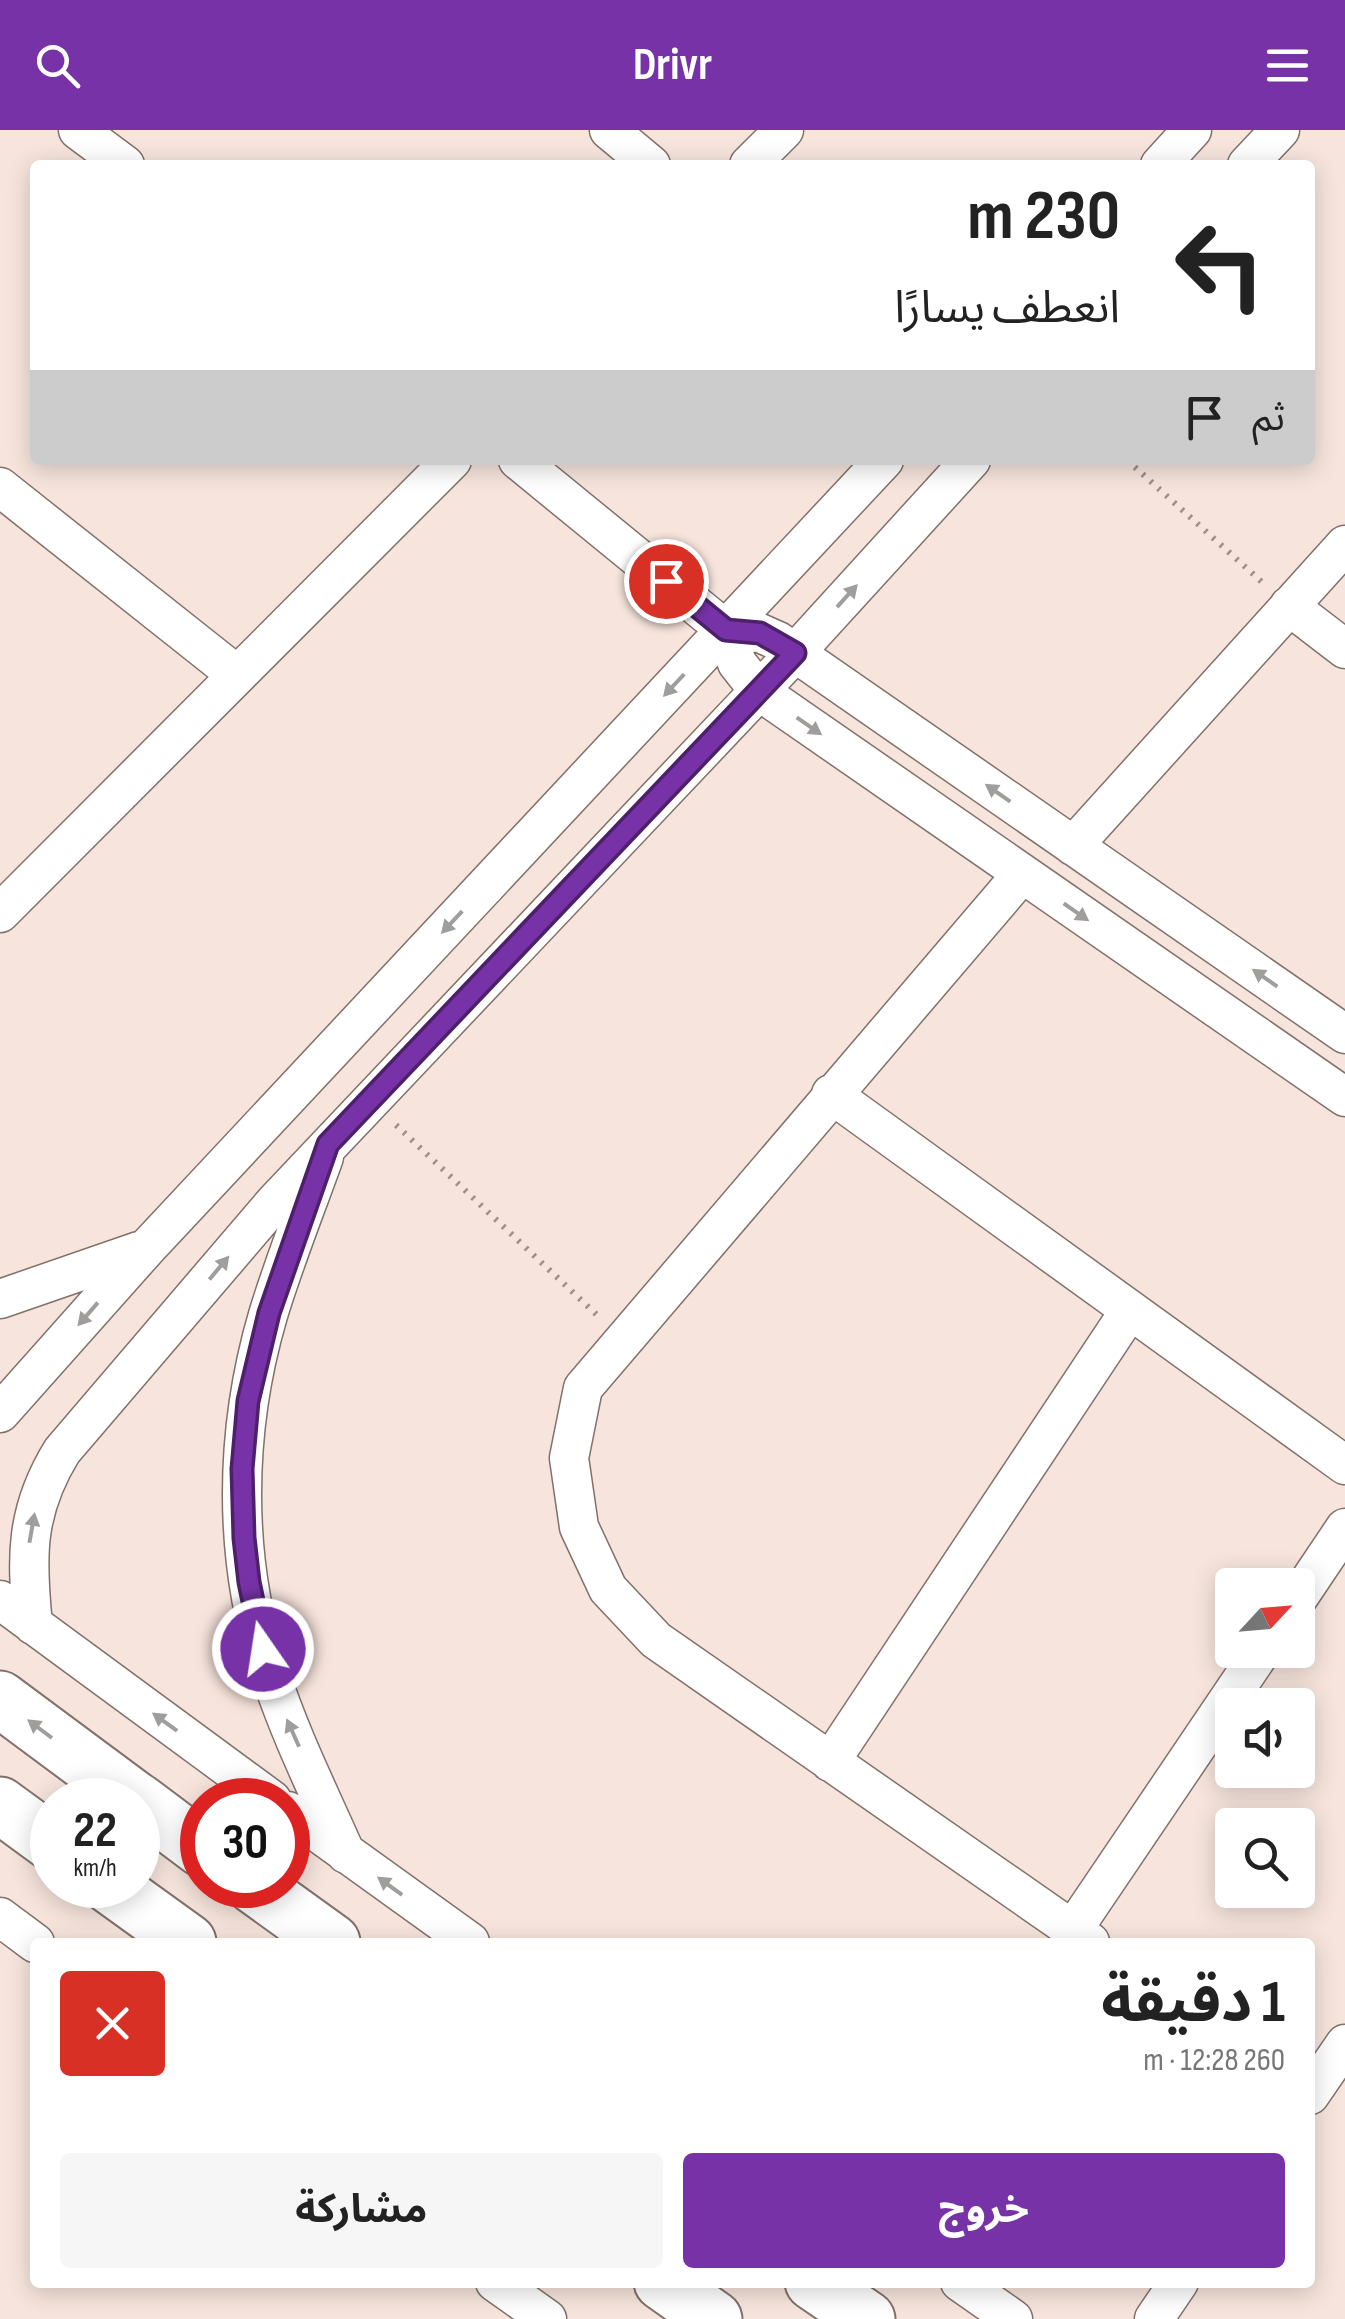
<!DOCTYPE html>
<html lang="ar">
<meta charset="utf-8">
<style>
:root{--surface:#fff;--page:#f6f6f6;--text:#222;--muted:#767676;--accent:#7632a6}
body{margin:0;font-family:"Sofia Sans Condensed","Noto Sans Arabic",sans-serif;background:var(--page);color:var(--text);direction:rtl;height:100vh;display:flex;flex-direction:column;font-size:38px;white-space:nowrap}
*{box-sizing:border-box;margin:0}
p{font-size:32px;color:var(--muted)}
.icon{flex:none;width:55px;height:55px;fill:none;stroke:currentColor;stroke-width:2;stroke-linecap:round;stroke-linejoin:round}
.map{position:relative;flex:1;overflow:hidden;direction:ltr}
.drawer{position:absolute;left:30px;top:1808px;width:1285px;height:350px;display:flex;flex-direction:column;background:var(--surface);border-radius:10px;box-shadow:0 5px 25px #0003;direction:rtl}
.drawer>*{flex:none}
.banner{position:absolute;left:30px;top:30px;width:1285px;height:305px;border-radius:10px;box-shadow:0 5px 25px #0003;direction:rtl;background:#fff;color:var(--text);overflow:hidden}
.needle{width:65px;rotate:64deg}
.buttons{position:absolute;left:1215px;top:1438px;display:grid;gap:20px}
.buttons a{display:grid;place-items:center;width:100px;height:100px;border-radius:10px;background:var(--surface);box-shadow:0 5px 25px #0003;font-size:50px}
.speed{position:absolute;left:30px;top:1648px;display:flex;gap:20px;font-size:50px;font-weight:700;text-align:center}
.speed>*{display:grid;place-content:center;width:130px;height:130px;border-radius:50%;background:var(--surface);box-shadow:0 5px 25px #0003;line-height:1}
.speed small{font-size:25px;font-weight:400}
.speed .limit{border:15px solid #d22;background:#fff;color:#111}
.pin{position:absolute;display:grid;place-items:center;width:85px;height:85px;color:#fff;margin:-42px;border:5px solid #fff;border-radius:50%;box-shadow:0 2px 10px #0007}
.me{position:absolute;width:110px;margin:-55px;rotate:347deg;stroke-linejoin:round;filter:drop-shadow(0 0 8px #0008)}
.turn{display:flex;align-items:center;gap:35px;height:210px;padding:0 30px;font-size:45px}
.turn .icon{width:130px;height:130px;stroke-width:2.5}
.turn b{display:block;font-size:70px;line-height:85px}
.then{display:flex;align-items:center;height:95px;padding:0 30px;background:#0003;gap:20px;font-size:38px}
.round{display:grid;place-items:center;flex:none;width:105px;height:105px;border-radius:10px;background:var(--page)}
.headline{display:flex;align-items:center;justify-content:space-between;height:170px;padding:0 30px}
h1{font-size:60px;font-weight:700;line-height:75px}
.cta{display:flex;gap:20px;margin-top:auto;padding:20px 30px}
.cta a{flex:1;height:115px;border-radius:10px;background:var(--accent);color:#fff;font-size:40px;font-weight:700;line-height:115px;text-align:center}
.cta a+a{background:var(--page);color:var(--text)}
header{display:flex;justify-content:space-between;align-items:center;height:130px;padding:0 30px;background:var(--accent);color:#fff;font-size:45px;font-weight:700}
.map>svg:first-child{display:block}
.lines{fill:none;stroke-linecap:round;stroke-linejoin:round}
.street-casing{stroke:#81716a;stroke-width:41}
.secondary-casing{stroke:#81716a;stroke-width:59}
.path{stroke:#9e918b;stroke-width:6;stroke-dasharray:2.5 8;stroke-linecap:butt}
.street{stroke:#fff;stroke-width:38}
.secondary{stroke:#fff;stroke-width:55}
.oneway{fill:#a09e9d}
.route-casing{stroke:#4d206c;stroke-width:25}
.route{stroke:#7632a6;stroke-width:18}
</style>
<header><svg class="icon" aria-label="menu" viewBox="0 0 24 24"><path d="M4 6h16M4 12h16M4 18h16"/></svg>Drivr<svg class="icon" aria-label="search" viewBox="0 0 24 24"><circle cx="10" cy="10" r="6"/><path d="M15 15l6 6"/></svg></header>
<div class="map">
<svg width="1345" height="2189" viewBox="0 0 1345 2189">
<rect width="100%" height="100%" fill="#f7e5dd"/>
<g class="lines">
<g class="street-casing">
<path id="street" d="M78,0L125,35
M609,0L651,35
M749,35L784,0
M1160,35L1192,0
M1247,35L1280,0
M518,330L726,500L760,503L778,511L1345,904
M0,357L237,545
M1289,476L1345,519
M726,500L737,533L759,561L1345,967
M1073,716L1345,415
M1022,744L583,1258L569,1328L579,1397L608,1459L656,1510L1090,1812
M0,783L452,330
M831,964L1345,1335
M324,1027C305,1080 284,1132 268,1185C234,1301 232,1427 270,1543C290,1605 320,1665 346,1724
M0,1169L139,1121
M0,1283L146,1119L884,330
M1298,1468L1345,1398
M0,1470L272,1670
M33,1495C26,1427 25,1381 62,1321L275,1072L795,523L971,330
M830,1632L1130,1180
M288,1681L470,1812
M0,1787L35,1813
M1072,1801L1262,1520
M1310,1965L1345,1914
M495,2152L547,2189
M960,2152L1013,2189
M1154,2189L1179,2152"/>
</g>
<g class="secondary-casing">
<path id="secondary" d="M0,1569L136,1670
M138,1671L202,1719
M0,1675L52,1713
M109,1755L188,1812
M253,1755L332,1812
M662,2152L714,2189
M813,2152L867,2189"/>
</g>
<path class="path" d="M1127,330L1263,453
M396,995L598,1186"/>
<use href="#street" class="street"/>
<use href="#secondary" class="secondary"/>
</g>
<defs><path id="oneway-solid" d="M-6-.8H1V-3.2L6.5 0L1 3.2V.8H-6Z" transform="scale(2.5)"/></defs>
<g class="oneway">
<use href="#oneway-solid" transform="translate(847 466) rotate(-48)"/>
<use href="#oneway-solid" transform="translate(674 555) rotate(133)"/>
<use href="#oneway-solid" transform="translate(809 596) rotate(35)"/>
<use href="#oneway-solid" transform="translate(998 663) rotate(-145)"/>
<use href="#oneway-solid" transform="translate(1076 782) rotate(35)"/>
<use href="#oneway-solid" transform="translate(452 792) rotate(133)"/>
<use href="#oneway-solid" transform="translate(1265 848) rotate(-145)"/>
<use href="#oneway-solid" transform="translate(219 1138) rotate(-50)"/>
<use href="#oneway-solid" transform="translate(88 1184) rotate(131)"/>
<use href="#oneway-solid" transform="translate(32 1398) rotate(-80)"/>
<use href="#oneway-solid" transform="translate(165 1592) rotate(-144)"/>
<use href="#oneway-solid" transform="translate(40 1599) rotate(-143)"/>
<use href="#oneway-solid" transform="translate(293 1603) rotate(-114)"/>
<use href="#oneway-solid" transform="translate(390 1756) rotate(-144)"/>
</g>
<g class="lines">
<g class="route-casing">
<path id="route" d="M263,1519L249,1452L244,1408L242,1339L248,1271L269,1183L328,1014L795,523L760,503L726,500L666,451"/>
</g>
<use href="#route" class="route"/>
</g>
</svg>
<div class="buttons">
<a><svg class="needle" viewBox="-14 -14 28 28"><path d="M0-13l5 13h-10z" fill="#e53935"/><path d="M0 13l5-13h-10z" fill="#767676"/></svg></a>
<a><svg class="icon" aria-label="sound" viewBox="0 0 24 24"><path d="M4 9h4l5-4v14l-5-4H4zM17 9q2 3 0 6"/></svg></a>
<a><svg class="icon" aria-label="search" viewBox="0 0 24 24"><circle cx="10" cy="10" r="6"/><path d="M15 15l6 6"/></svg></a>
</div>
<div class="speed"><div>22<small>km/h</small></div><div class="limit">30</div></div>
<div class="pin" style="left:666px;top:451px;background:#d93025"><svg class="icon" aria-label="arrive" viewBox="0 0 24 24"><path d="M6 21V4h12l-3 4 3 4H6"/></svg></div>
<svg class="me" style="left:263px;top:1519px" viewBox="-20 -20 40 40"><circle r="17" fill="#7632a6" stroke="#fff" stroke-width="3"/><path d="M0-11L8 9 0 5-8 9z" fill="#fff"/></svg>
<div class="banner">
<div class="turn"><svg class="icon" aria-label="left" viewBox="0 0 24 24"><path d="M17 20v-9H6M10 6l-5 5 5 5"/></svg><div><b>230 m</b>انعطف يسارًا</div></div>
<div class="then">ثم<svg class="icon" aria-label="arrive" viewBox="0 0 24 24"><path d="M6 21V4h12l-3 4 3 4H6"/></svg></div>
</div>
<section class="drawer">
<div class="headline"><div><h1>1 دقيقة</h1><p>260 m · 12:28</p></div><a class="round" style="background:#d93025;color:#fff"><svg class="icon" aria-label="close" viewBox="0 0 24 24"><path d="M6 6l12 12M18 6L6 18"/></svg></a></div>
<div class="cta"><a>خروج</a><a>مشاركة</a></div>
</section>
</div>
